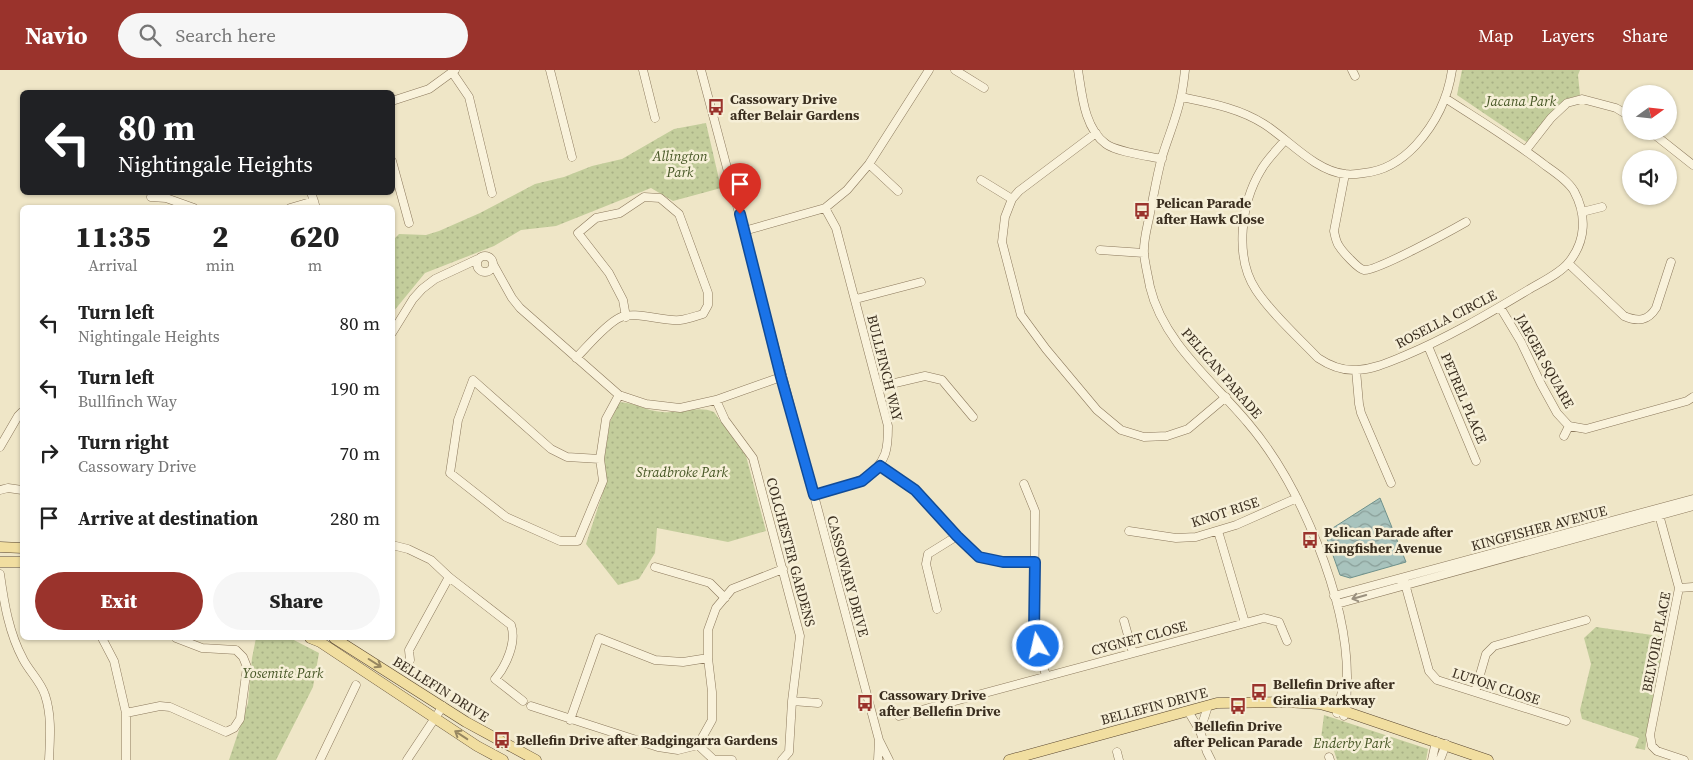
<!DOCTYPE html>
<style>
:root{--surface:#fff;--page:#f6f6f6;--text:#222;--muted:#767676;--accent:#9a332c}
body{margin:0;font-family:"Source Serif 4",serif;background:var(--page);color:var(--text);height:100vh;display:flex;flex-direction:column;font-size:19px;white-space:nowrap}
*{box-sizing:border-box;margin:0}
p{font-size:16px;color:var(--muted)}
.icon{flex:none;width:28px;height:28px;fill:none;stroke:currentColor;stroke-width:2;stroke-linecap:round;stroke-linejoin:round}
.map{position:relative;flex:1;overflow:hidden}
.drawer{position:absolute;left:20px;top:135px;width:375px;height:435px;display:flex;flex-direction:column;background:var(--surface);border-radius:8px;box-shadow:0 1px 4px #0004}
.drawer>*{flex:none}
.hud{position:absolute;left:20px;top:20px;width:375px;height:105px;border-radius:8px;box-shadow:0 1px 4px #0004;background:#202124;color:#fff;overflow:hidden}
.needle{width:32px;rotate:75deg}
.fabs{position:absolute;left:1622px;top:15px;display:grid;gap:10px}
.fabs a{display:grid;place-items:center;width:55px;height:55px;border-radius:50%;background:var(--surface);box-shadow:0 1px 4px #0004;font-size:25px}
.pin{position:absolute;display:grid;place-items:center;width:42px;height:42px;color:#fff;margin:-51px -21px;border-radius:50% 50% 50% 0;rotate:-45deg;box-shadow:0 0 5px #0007}
.pin .icon{rotate:45deg}
.me{position:absolute;width:55px;margin:-28px;rotate:351deg;stroke-linejoin:round;filter:drop-shadow(0 0 4px #0008)}
.turn{display:flex;align-items:center;gap:18px;height:105px;padding:0 15px;font-size:22px}
.turn .icon{width:65px;height:65px;stroke-width:2.5}
.turn b{display:block;font-size:35px;line-height:42px}
.eta{display:flex;justify-content:space-evenly;align-items:center;height:85px;text-align:center}
.eta b{font-size:30px;font-weight:800;line-height:35px}
.button{display:flex;gap:10px;margin-top:auto;padding:10px 15px}
.button a{flex:1;height:58px;border-radius:30px;background:var(--accent);color:#fff;font-size:20px;font-weight:800;line-height:58px;text-align:center}
.button a+a{background:var(--page);color:var(--text)}
ul{padding:0;list-style:none}
li{display:flex;align-items:center;gap:15px;height:65px;padding:0 15px}
li div{flex:1}
li b{display:block;font-size:19px}
li em{font-style:normal}
header{display:flex;align-items:center;gap:30px;box-sizing:border-box;height:70px;padding:0 25px;background:var(--accent);color:#fff}
header strong{font-size:24px}
nav{display:flex;gap:28px;margin-inline-start:auto;font-size:18px}
.search{width:350px;height:45px;background:var(--page);display:flex;align-items:center;gap:12px;box-sizing:border-box;padding:0 18px;border-radius:28px;color:var(--muted);font-size:19px}
.map>svg:first-child{display:block}
.park{fill:url(#park-dots)}
.water{fill:url(#water-waves);stroke:#6e918b}
.lines{fill:none;stroke-linecap:round;stroke-linejoin:round}
.minor-casing{stroke:#8b785c;stroke-width:9}
.major-casing{stroke:#594630;stroke-width:11}
.minor{stroke:#f9f2db;stroke-width:8}
.major{stroke:#f1dea0;stroke-width:10}
.oneway{stroke:#9a907e}
.oneway2{stroke:#968660}
.route-casing{stroke:#114b97;stroke-width:12}
.route{stroke:#1a73e8;stroke-width:9}
.labels{text-anchor:middle;dominant-baseline:central;stroke-width:5;stroke-linejoin:round;paint-order:stroke}
.poi-label{font-size:14px;font-weight:bold;fill:#3b2f20;stroke:#f6efd7;text-anchor:start}
.park-label{font-size:14px;font-style:italic;fill:#475726;stroke:#f6efd7}
.street-label{font-size:14px;fill:#3b2f20;stroke:#f6efd7}
</style>
<header>
<strong>Navio</strong>
<div class="search"><svg class="icon" aria-label="search" viewBox="0 0 24 24"><circle cx="10" cy="10" r="6"/><path d="M15 15l6 6"/></svg>Search here</div>
<nav><a>Map</a><a>Layers</a><a>Share</a></nav>
</header>
<div class="map">
<svg width="1693" height="690" viewBox="0 0 1693 690">
<defs>
<pattern id="park-dots" width="8" height="8" patternUnits="userSpaceOnUse" patternTransform="scale(1.25)"><rect width="8" height="8" fill="#c3cd9b"/><path d="M2 2h.1M6 6h.1" fill="none" stroke="#a8b085" stroke-width="1.8" stroke-linecap="round"/></pattern>
<pattern id="water-waves" width="16" height="10" patternUnits="userSpaceOnUse" patternTransform="scale(1.25)"><rect width="16" height="10" fill="#a8c3bd"/><path d="M0 5q4-4 8 0t8 0" fill="none" stroke="#8a9f99"/></pattern>
</defs>
<rect width="100%" height="100%" fill="#efe6c7"/>
<path class="park" d="M1462,0H1580L1578,5L1580,25L1566,29L1548,47L1528,73L1457,25Z
M706,53L721,118L673,131L651,118L556,156L521,160L494,176L425,203L393,242V170L399,164L426,165L439,161L480,143L535,114L564,107L592,96L622,89L674,59Z
M619,332C636,333 647,341 662,342C679,344 698,335 714,342L746,386L766,461L728,472L657,458L655,483L639,509L618,515L586,474L605,416L604,390L610,352Z
M1596,557L1666,567L1647,666L1645,680L1635,678L1639,668L1582,649L1580,640L1591,594L1584,568Z
M256,568H290L319,583L313,617L276,690H229L248,633L252,588Z
M1324,645L1428,679L1426,690H1337L1333,678L1320,676Z"/>
<path class="water" d="M1380,428L1406,492L1350,508L1340,505L1325,463Z"/>
<g class="lines">
<g class="minor-casing">
<path id="minor" d="M550,0L572,87
M643,0L655,48
M701,0L879,670L878,690
M955,0L984,18
M1078,0C1082,24 1084,58 1106,74C1117,82 1148,86 1162,89
M1185,0C1184,9 1183,18 1181,26C1177,47 1168,67 1162,87C1157,105 1154,124 1150,143C1148,155 1143,170 1144,184C1145,194 1148,206 1150,217C1163,272 1213,311 1248,353C1300,414 1348,529 1347,609C1346,622 1348,634 1344,646
M1352,0L1355,6
M452,2L469,27L492,123
M1181,27C1210,33 1239,38 1264,54C1288,69 1315,101 1345,104C1351,105 1358,104 1364,103C1385,101 1402,90 1416,75C1435,54 1448,28 1452,0
M392,31L429,19L455,0
M1650,61L1693,95
M1096,63L1019,121L1012,129L1005,147L1002,172L1021,245L1046,279L1097,340L1121,360L1144,367L1167,366L1188,359L1226,327
M1285,70C1277,80 1267,89 1261,100C1241,133 1234,187 1256,220C1272,244 1298,267 1318,288C1330,296 1342,301 1357,300C1374,299 1389,292 1404,286C1447,268 1488,244 1528,220C1541,212 1560,204 1569,192C1586,171 1587,145 1574,121C1568,111 1556,103 1546,96C1514,71 1479,50 1445,28
M1526,80L1551,48L1567,33L1582,29L1616,38L1631,47
M392,91L409,153
M869,94L898,121
M1345,104L1334,161C1335,166 1336,172 1339,176C1342,181 1358,199 1364,200C1375,202 1452,160 1466,152
M981,110L1012,129
M153,122L151,127L166,128L194,138
M311,122L316,138
M290,138L314,131
M1582,142L1602,137
M744,161L825,138L847,120L869,94L929,0
M1100,180L1144,183
M477 194a8 8 0 1 1 16 0a8 8 0 1 1-16 0Z
M1568,193L1624,246C1638,252 1648,251 1656,238L1671,192
M493,194L512,228L520,238L619,325L646,334L680,338L716,330L781,307
M856,229L921,212
M1500,237L1521,272L1541,314L1557,343L1569,356L1586,359L1687,331L1693,327
M392,263L413,229L422,219L435,209L478,189
M1428,276L1476,391
M576,288C587,277 605,255 619,248C634,240 663,252 680,250C688,249 696,246 703,244L708,235V223L679,144L660,128L644,127L620,143L596,148L578,163L609,203L623,230L626,247
M1356,300L1359,334L1361,343L1391,413
M878,317L925,306L942,310L973,347
M716,330L725,350L753,388L800,566L792,631L789,682L782,690
M1564,366L1569,356
M0,377L18,346L22,342
M600,389L567,387L551,379L473,310L458,350L450,403L506,447L560,471H578L603,411L600,389L606,349L619,325
M879,396L915,420L957,466L979,487L1003,493L1035,492
M1024,414L1035,441L1034,562L1046,606
M0,420L8,418L22,420
M814,425C841,417 874,413 885,384C888,376 888,365 888,356L836,158L825,138
M1658,441L1679,518L1650,665L1652,676L1657,681L1684,690
M1129,461L1176,468L1196,467L1236,455L1297,428
M1218,461L1245,553
M392,475L408,479L431,490L449,507L511,555C517,572 506,596 495,609L523,631
M655,497L710,513L725,528
M0,504C4,533 9,563 23,589C29,601 41,612 45,625C52,646 50,668 49,690
M1404,510L1429,601L1437,610L1566,651
M1679,518L1693,517
M1334,526L1693,429
M1337,534L1693,436
M937,539L926,494L928,484L957,466
M1124,551L1133,583
M102,568L114,591L126,643V690
M410,590L409,580L449,507
M1475,622L1486,584L1494,576L1586,550
M792,631L818,633
M531,636L658,677L678,680L698,675L712,650V622L708,588V560L716,538L732,519L783,499
M1188,641L1200,661L1207,682L1211,690
M126,643L160,636L170,637L226,662L234,658L240,649L247,597L243,587L236,580L202,578L176,568
M1337,643L1343,617L1346,612
M899,646L1264,548L1279,552L1287,571
M570,650L599,568L655,590L683,592L708,588
M1200,661L1208,636
M879,670L889,690
M698,675L714,690H732
M1117,682L1119,690
M1329,687L1330,690
M320,690L356,615
M407,690L443,636
M1432,690L1436,671
M1440,690L1446,674"/>
</g>
<g class="major-casing">
<path id="major" d="M0,477L22,478
M0,492H22
M310,568L320,572L477,676L503,690
M334,568L466,652L536,690
M1009,690L1217,633L1286,632L1320,634L1338,639L1488,690"/>
</g>
<use href="#minor" class="minor"/>
<use href="#major" class="major"/>
</g>
<defs><path id="oneway-shaft" d="M-6 0H5M1.5-3L5.5 0L1.5 3" fill="none" stroke-width="1.6" stroke-linecap="round" stroke-linejoin="round" transform="scale(1.25)"/></defs>
<use class="oneway" href="#oneway-shaft" transform="translate(1359 527) rotate(164)"/>
<g class="oneway2">
<use href="#oneway-shaft" transform="translate(375 593) rotate(32)"/>
<use href="#oneway-shaft" transform="translate(461 665) rotate(-147)"/>
</g>
<g class="lines">
<g class="route-casing">
<path id="route" d="M740,144L781,307L814,425L862,411L880,396L915,420L957,466L979,487L1003,492H1035L1034,562L1038,576"/>
</g>
<use href="#route" class="route"/>
</g>
<defs>
<g id="bus-bare" transform="scale(1.35)"><path d="M-5-6H5V4H4V6H2V4H-2V6H-4V4H-5ZM-3.5-4V0h7V-4ZM-3.5 1.2v1.5H-2V1.2ZM2 1.2v1.5H3.5V1.2Z" fill="#9a332c" stroke="#f6efd7" stroke-width="2.5" paint-order="stroke"/></g>
</defs>
<g fill-rule="evenodd">
<use href="#bus-bare" x="716" y="37"/>
<use href="#bus-bare" x="1142" y="141"/>
<use href="#bus-bare" x="1310" y="470"/>
<use href="#bus-bare" x="1259" y="622"/>
<use href="#bus-bare" x="865" y="633"/>
<use href="#bus-bare" x="1238" y="636"/>
<use href="#bus-bare" x="502" y="670"/>
</g>
<g class="labels">
<g class="poi-label">
<text x="730" y="29">Cassowary Drive<tspan x="730" dy="16">after Belair Gardens</tspan></text>
<text x="1156" y="133">Pelican Parade<tspan x="1156" dy="16">after Hawk Close</tspan></text>
<text x="1324" y="462">Pelican Parade after<tspan x="1324" dy="16">Kingfisher Avenue</tspan></text>
<text x="1273" y="614">Bellefin Drive after<tspan x="1273" dy="16">Giralia Parkway</tspan></text>
<text x="879" y="625">Cassowary Drive<tspan x="879" dy="16">after Bellefin Drive</tspan></text>
<text x="1238" y="656" text-anchor="middle">Bellefin Drive<tspan x="1238" dy="16">after Pelican Parade</tspan></text>
<text x="516" y="670">Bellefin Drive after Badgingarra Gardens</text>
</g>
<g class="park-label">
<text x="1521" y="31">Jacana Park</text>
<text x="680" y="86">Allington<tspan x="680" dy="16">Park</tspan></text>
<text x="682" y="402">Stradbroke Park</text>
<text x="283" y="603">Yosemite Park</text>
<text x="1352" y="673">Enderby Park</text>
</g>
<g class="street-label">
<text transform="translate(1446 249) rotate(-27)">ROSELLA CIRCLE</text>
<text transform="translate(1545 291) rotate(61)">JAEGER SQUARE</text>
<text transform="translate(885 298) rotate(76)">BULLFINCH WAY</text>
<text transform="translate(1222 303) rotate(49)">PELICAN PARADE</text>
<text transform="translate(1464 328) rotate(67)">PETREL PLACE</text>
<text transform="translate(1225 442) rotate(-18)">KNOT RISE</text>
<text transform="translate(1539 458) rotate(-15)">KINGFISHER AVENUE</text>
<text transform="translate(791 482) rotate(75)">COLCHESTER GARDENS</text>
<text transform="translate(848 506) rotate(75)">CASSOWARY DRIVE</text>
<text transform="translate(1139 568) rotate(-15)">CYGNET CLOSE</text>
<text transform="translate(1656 572) rotate(-79)">BELVOIR PLACE</text>
<text transform="translate(1496 616) rotate(18)">LUTON CLOSE</text>
<text transform="translate(441 619) rotate(32)">BELLEFIN DRIVE</text>
<text transform="translate(1154 636) rotate(-15)">BELLEFIN DRIVE</text>
</g>
</g>
</svg>
<div class="fabs">
<a><svg class="needle" viewBox="-14 -14 28 28"><path d="M0-13l5 13h-10z" fill="#e53935"/><path d="M0 13l5-13h-10z" fill="#767676"/></svg></a>
<a><svg class="icon" aria-label="sound" viewBox="0 0 24 24"><path d="M4 9h4l5-4v14l-5-4H4zM17 9q2 3 0 6"/></svg></a>
</div>
<div class="pin" style="left:740px;top:144px;background:#d93025"><svg class="icon" aria-label="arrive" viewBox="0 0 24 24"><path d="M6 21V4h12l-3 4 3 4H6"/></svg></div>
<svg class="me" style="left:1038px;top:576px" viewBox="-20 -20 40 40"><circle r="17" fill="#1a73e8" stroke="#fff" stroke-width="3"/><path d="M0-11L8 9 0 5-8 9z" fill="#fff"/></svg>
<div class="hud">
<div class="turn"><svg class="icon" aria-label="left" viewBox="0 0 24 24"><path d="M17 20v-9H6M10 6l-5 5 5 5"/></svg><div><b>80 m</b>Nightingale Heights</div></div>
</div>
<section class="drawer">
<div class="eta">
<div><b>11:35</b><p>Arrival</p></div>
<div><b>2</b><p>min</p></div>
<div><b>620</b><p>m</p></div>
</div>
<ul>
<li><svg class="icon" aria-label="left" viewBox="0 0 24 24"><path d="M17 20v-9H6M10 6l-5 5 5 5"/></svg><div><b>Turn left</b><p>Nightingale Heights</p></div><em>80 m</em></li>
<li><svg class="icon" aria-label="left" viewBox="0 0 24 24"><path d="M17 20v-9H6M10 6l-5 5 5 5"/></svg><div><b>Turn left</b><p>Bullfinch Way</p></div><em>190 m</em></li>
<li><svg class="icon" aria-label="right" viewBox="0 0 24 24"><path d="M7 20v-9h11M14 6l5 5-5 5"/></svg><div><b>Turn right</b><p>Cassowary Drive</p></div><em>70 m</em></li>
<li><svg class="icon" aria-label="arrive" viewBox="0 0 24 24"><path d="M6 21V4h12l-3 4 3 4H6"/></svg><div><b>Arrive at destination</b></div><em>280 m</em></li>
</ul>
<div class="button"><a>Exit</a><a>Share</a></div>
</section>
</div>
